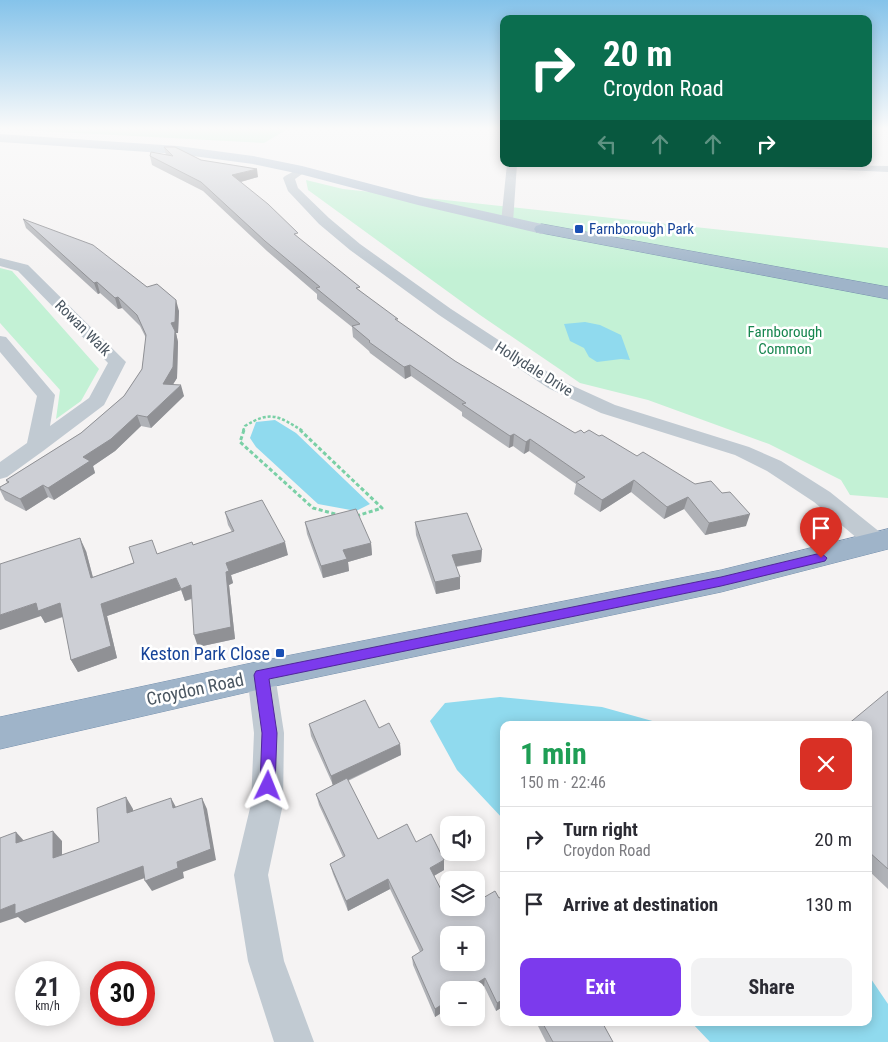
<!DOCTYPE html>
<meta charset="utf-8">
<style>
:root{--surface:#fff;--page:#f2f2f3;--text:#2b2b33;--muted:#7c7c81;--line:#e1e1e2;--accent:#7c3aed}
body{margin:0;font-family:"Roboto Condensed",sans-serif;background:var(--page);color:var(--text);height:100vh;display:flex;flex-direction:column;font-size:19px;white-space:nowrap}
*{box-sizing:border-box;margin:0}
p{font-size:16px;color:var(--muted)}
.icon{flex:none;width:28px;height:28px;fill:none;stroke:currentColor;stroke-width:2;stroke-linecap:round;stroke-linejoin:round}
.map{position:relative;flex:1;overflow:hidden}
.side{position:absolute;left:500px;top:721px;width:372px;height:305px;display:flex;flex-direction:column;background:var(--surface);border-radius:10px;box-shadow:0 2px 12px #0003}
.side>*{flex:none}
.guide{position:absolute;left:500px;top:15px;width:372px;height:152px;border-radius:10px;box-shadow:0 2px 12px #0003;background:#0b6e4f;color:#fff;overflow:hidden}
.controls{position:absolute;left:440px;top:816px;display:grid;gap:10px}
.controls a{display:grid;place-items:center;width:45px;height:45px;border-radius:10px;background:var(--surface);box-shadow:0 2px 12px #0003;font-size:25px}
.speed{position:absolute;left:15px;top:961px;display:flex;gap:10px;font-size:25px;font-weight:700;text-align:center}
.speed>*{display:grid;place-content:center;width:65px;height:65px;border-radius:50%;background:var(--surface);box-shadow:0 2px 12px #0003;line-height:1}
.speed small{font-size:12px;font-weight:400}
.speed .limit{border:8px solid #d22;background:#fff;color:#111}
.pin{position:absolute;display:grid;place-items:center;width:42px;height:42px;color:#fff;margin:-51px -21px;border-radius:50% 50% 50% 0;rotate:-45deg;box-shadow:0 0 5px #0007}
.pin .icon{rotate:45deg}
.me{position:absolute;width:55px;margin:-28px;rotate:2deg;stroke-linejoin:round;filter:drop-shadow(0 0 4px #0008)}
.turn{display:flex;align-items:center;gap:18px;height:105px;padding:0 20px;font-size:22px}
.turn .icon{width:65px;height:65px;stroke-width:2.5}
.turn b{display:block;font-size:35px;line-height:42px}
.lanes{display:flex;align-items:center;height:48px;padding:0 20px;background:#0003;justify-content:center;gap:25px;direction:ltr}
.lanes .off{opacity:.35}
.round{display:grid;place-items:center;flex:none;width:52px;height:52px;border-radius:10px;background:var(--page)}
.summary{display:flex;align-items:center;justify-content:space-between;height:85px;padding:0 20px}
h1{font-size:30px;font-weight:700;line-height:38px;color:#1e9e55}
.cta{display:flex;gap:10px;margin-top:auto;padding:10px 20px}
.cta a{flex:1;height:58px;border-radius:10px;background:var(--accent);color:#fff;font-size:20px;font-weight:700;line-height:58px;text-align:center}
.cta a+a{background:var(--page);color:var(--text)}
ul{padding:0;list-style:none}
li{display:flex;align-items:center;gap:15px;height:65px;padding:0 20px;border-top:1px solid var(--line)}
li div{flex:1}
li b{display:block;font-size:19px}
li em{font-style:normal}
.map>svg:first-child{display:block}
.green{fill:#c3f1d5}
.water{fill:#90daee}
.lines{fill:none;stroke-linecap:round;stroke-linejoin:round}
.trunk-casing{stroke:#7690ad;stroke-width:1}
.path-far1{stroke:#7ad0a6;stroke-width:2.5;stroke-dasharray:3 2;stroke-linecap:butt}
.path{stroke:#7ad0a6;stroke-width:3;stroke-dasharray:4 2.5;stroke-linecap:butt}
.minor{fill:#c1cad2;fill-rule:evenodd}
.primary{fill:#b3c2d1;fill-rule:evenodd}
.trunk{fill:#9fb4c9;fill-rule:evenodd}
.wall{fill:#b0b2b7}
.shaded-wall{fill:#909195}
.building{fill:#cdcfd5;stroke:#909195;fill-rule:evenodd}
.route{fill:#7c3aed;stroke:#51269a}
.transit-dot{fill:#1a4fb4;stroke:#fff;stroke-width:2}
.labels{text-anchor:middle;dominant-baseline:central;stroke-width:5;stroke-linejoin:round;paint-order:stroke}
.far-transit-label{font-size:15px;fill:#164399;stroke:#fff;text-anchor:start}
.far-street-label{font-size:15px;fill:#4a5661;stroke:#fff}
.far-park-label{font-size:15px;fill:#17864f;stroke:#fff}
.transit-label{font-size:18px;fill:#164399;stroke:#fff;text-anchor:end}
.street-label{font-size:18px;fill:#4a5661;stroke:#fff}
</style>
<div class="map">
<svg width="888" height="1042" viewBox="0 0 888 1042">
<rect width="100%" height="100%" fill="#f5f3f3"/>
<path class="green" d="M0,127H291L264,143L0,129Z
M306,180L343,189L888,248V498L850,495L841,480L769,444L648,400L580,383L480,315L308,190Z
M0,268L12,271L99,369L81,401L56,419L60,390L0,323Z"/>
<path class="water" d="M585,322L600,325L621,335L630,360L621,359L597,362L589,357L584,348L570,341L564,324Z
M275,420L296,433L370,504L356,511L318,504L256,447L250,438L256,422Z
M500,697L602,707L656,722L658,725H504V820L457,770L430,721L445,703Z
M869,976L888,1004V1042H710L692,1023L869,1022Z"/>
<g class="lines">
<g class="trunk-casing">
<path id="trunk" d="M542,224L888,287V299L536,232L534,229L536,226Z
M888,529V549L721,592L261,689L0,749V717L261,661L721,570Z"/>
</g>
<path class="path-far1" d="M243,431L245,426C271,410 278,416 303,431"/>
<path class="path" d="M244,430L240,442L313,508L350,518L382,508L300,430"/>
<path class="minor" d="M507,164H517L513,222L507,226L501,222Z
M774,164L888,166V172L779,167Z
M302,167L308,170L295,179L298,188L329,218L360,244L451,309L560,380L615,405L749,447L781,461L830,492L886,537L888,540L886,549L878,551L870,549L814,502L767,471L735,455L601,413L548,388L439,315L350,250L319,224L288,191L283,178L285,176Z
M0,258L28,265L126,362L104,405L43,451L7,477L0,479V462L27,443L37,396L0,352V336L6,337L55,395L50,426L89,398L108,363L18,271L0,266Z
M261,664L271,667L275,675L284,733L283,804L268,875L284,961L314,1042H274L248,961L234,875L251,804L254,733L247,675L251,667Z"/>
<path class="primary" d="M0,134L178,146L253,156L302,166L420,197L542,224L548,226L550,229L548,232L542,234L418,205L300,174L253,164L178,154L0,142Z"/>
<use href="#trunk" class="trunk"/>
</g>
<path class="wall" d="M164,147L201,160L258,177L241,182L299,238L360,291L398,322L455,361L575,433L746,526L705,535L684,509L664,519L631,492L600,512L574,494L576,484L529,451L524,454L513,446L509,448L462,416V412L411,376L405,379L370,353L369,351L353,337L352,327L317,299V294L267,251L203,191L152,165L150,156L166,155Z
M23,219L147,287L179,311L178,333H176L178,342L177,378L173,384L184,396L151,428L141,426L115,451L93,466L95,473L54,500L48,497L26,511L5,500L0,490V487L7,483L6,480L81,433L124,396L142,369L146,338L140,326L122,308L118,309L100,293L98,294L26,228Z
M225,512L288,555L231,575L233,583L229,585L235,639L198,647L192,599L185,601L181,590L107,616L117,658L78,672L71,660L63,617L45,623L41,616L86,551L93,577L157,554L193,545L232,532L228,525Z
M305,522L371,543L372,555L348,562L349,571L323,578L307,534Z
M415,522L482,550L481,562L456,567L460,589L436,594L416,535Z
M888,691V889L869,871V725Z
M309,724L379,728L400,744L401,755L348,781L378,839L416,842L444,870L434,876L504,1006L496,1011L484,986L476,991V990H449V1008L435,1017L413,965L412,957L420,952L390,889L348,911L333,874L330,864L343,857L319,805L316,794L333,785L311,736Z
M536,1022H602L613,1042H546Z"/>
<path class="shaded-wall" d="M257,169L258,177L233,184L232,175Z
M97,282L100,293L98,294L94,283Z
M118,297L122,308L118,309L115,298Z
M176,300L179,311L178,333H176L178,342L177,378L166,396L163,384L171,323Z
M410,365L411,376L405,379L404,367Z
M181,385L184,396L151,428L147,417Z
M137,415L141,426L115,451L93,466L95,473L54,500L48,488L83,457Z
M514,434L513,446L509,448L510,436Z
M530,439L529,451L524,454L526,442Z
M634,480L631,492L600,512L602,500Z
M43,485L48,497L26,511L20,499Z
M688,497L684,509L664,519L667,507Z
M750,514L746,526L705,535L709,523Z
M80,538L86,551L96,590L91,578Z
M285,542L288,555L231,575L233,583L229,585L235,639L198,647L194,635L226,572V563Z
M371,543L372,555L348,562L349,571L323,578L321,566L343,550Z
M482,550L481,562L451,567L452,555Z
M460,577V589L436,594L435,582Z
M176,578L181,590L107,616L117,658L78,672L71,660L101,604Z
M191,585L195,597L185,601L181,589Z
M36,603H60L67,615L45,623L41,616L0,630V615Z
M400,744L401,755L333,787L331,776Z
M126,797L133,809L134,824L127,813Z
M171,798L177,809L173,808Z
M202,798L207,809L216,860L183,872L184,878L152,891L145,881L177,862Z
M53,831L62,841V868L53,858Z
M16,832L26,843H16Z
M444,860V870L430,878V868Z
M143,866L150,876L25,923L18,917L0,923V910L15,904Z
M388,879L390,889L348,911L346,901Z
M485,978L484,986L476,991V990H466Z
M504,999V1006L496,1011L497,1003Z
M449,1000V1008L435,1017V1009Z"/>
<path class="building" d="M164,147H175L201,160L257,169L232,175L268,204L298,233L294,234L360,287L356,288L398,319H395L455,361L575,433L581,430L584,433L589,430L599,436L602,435L637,456L643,452L695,484L711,481L722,493L730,492L750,514L709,523L688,497L667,507L634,480L602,500L576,482L585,477L530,439L526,442L514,434L510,436L462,404L466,403L410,365L404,367L369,342L370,341L352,326L360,324L316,288L320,287L265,241L201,182L150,156L151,152L173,156Z
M23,219L93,245L147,287L157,284L176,300L175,322L171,323L175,331L173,367L163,384L181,385L147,417L137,415L111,439L83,457L90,461L48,488L43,485L20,499L0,489V487L9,482L6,480L81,433L124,396L142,369L146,335L137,315L118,297L115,298L97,282L94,283Z
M262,500L285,542L226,563L229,571L226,572L231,627L194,635L191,585L181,589L176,578L101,604L111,646L71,660L60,603L38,611L36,603L0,615V564L80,538L91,578L134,563L129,547L152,540L157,554L192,542L193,545L234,531L225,512Z
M356,509L371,543L343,550L347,559L321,566L305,522Z
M467,513L482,550L452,555L460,577L435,582L415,522Z
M888,691V869L869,852V725H847Z
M365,700L379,728L389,723L400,744L331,776L309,724Z
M347,778L378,839L407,824L416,842L431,834L444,860L430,868L449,905V908H450L454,914L466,908H476V902L495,891L499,898L504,896V999L497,1003L485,978L466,990H449V1000L435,1009L412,957L423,950L388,879L346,901L330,864L345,856L316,794ZM449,935H476V962H449Z
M126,797L127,813L171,798L173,808L202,798L211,849L177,862L178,868L145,881L143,866L15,914V904L0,910V838L16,832V843L53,831V858L99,842L97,808Z
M542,1022H602L613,1042H553Z"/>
<linearGradient id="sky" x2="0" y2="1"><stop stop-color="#85c3ea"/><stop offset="0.47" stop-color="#fafafa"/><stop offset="1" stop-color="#fafafa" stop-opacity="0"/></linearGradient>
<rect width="888" height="273" fill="url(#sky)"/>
<path class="route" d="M821,553L827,558L825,561L721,586L269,679L277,733L275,786L273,791L268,794L262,791L260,786L262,733L254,675L256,671L721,577Z"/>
<g class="transit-dot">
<rect x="574" y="224" width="10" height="10" rx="2.5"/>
<rect x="275" y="648" width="10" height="10" rx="2.5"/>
</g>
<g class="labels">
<g class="far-transit-label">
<text x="589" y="229">Farnborough Park</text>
</g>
<g class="far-street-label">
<text transform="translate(83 328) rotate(45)">Rowan Walk</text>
<text transform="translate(534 369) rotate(32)">Hollydale Drive</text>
</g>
<g class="far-park-label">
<text x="785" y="332">Farnborough<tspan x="785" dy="17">Common</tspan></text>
</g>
<g class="transit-label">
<text x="270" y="653">Keston Park Close</text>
</g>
<g class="street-label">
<text transform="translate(195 689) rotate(-12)">Croydon Road</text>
</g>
</g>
</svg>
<div class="controls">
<a><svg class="icon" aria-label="sound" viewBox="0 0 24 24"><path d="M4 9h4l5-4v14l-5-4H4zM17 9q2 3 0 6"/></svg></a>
<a><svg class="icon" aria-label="layers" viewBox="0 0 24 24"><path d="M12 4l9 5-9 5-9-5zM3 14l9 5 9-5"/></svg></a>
<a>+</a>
<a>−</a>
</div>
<div class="speed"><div>21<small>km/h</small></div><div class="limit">30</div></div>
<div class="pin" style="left:821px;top:558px;background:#d93025"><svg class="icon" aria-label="arrive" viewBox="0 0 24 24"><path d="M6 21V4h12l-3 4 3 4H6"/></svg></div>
<svg class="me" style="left:268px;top:786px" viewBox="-20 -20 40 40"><path d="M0-17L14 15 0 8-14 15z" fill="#7c3aed" stroke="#fff" stroke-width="4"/></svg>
<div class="guide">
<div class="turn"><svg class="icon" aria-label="right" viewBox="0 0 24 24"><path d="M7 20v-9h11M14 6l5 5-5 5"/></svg><div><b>20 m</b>Croydon Road</div></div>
<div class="lanes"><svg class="icon off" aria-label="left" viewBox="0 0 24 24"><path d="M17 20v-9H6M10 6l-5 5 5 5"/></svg><svg class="icon off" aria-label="ahead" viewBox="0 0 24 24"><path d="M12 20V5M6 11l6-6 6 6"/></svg><svg class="icon off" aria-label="ahead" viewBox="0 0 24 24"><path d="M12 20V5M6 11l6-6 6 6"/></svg><svg class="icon" aria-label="right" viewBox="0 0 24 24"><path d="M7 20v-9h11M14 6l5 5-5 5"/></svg></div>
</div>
<section class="side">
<div class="summary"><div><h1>1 min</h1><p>150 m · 22:46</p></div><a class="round" style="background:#d93025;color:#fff"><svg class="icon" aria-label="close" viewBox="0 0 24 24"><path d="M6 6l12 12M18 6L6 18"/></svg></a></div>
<ul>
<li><svg class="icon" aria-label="right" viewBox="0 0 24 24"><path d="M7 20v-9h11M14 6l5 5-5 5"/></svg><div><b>Turn right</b><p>Croydon Road</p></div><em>20 m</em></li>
<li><svg class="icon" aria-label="arrive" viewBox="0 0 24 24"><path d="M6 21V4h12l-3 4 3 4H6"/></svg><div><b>Arrive at destination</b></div><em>130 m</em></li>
</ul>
<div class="cta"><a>Exit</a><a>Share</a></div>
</section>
</div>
